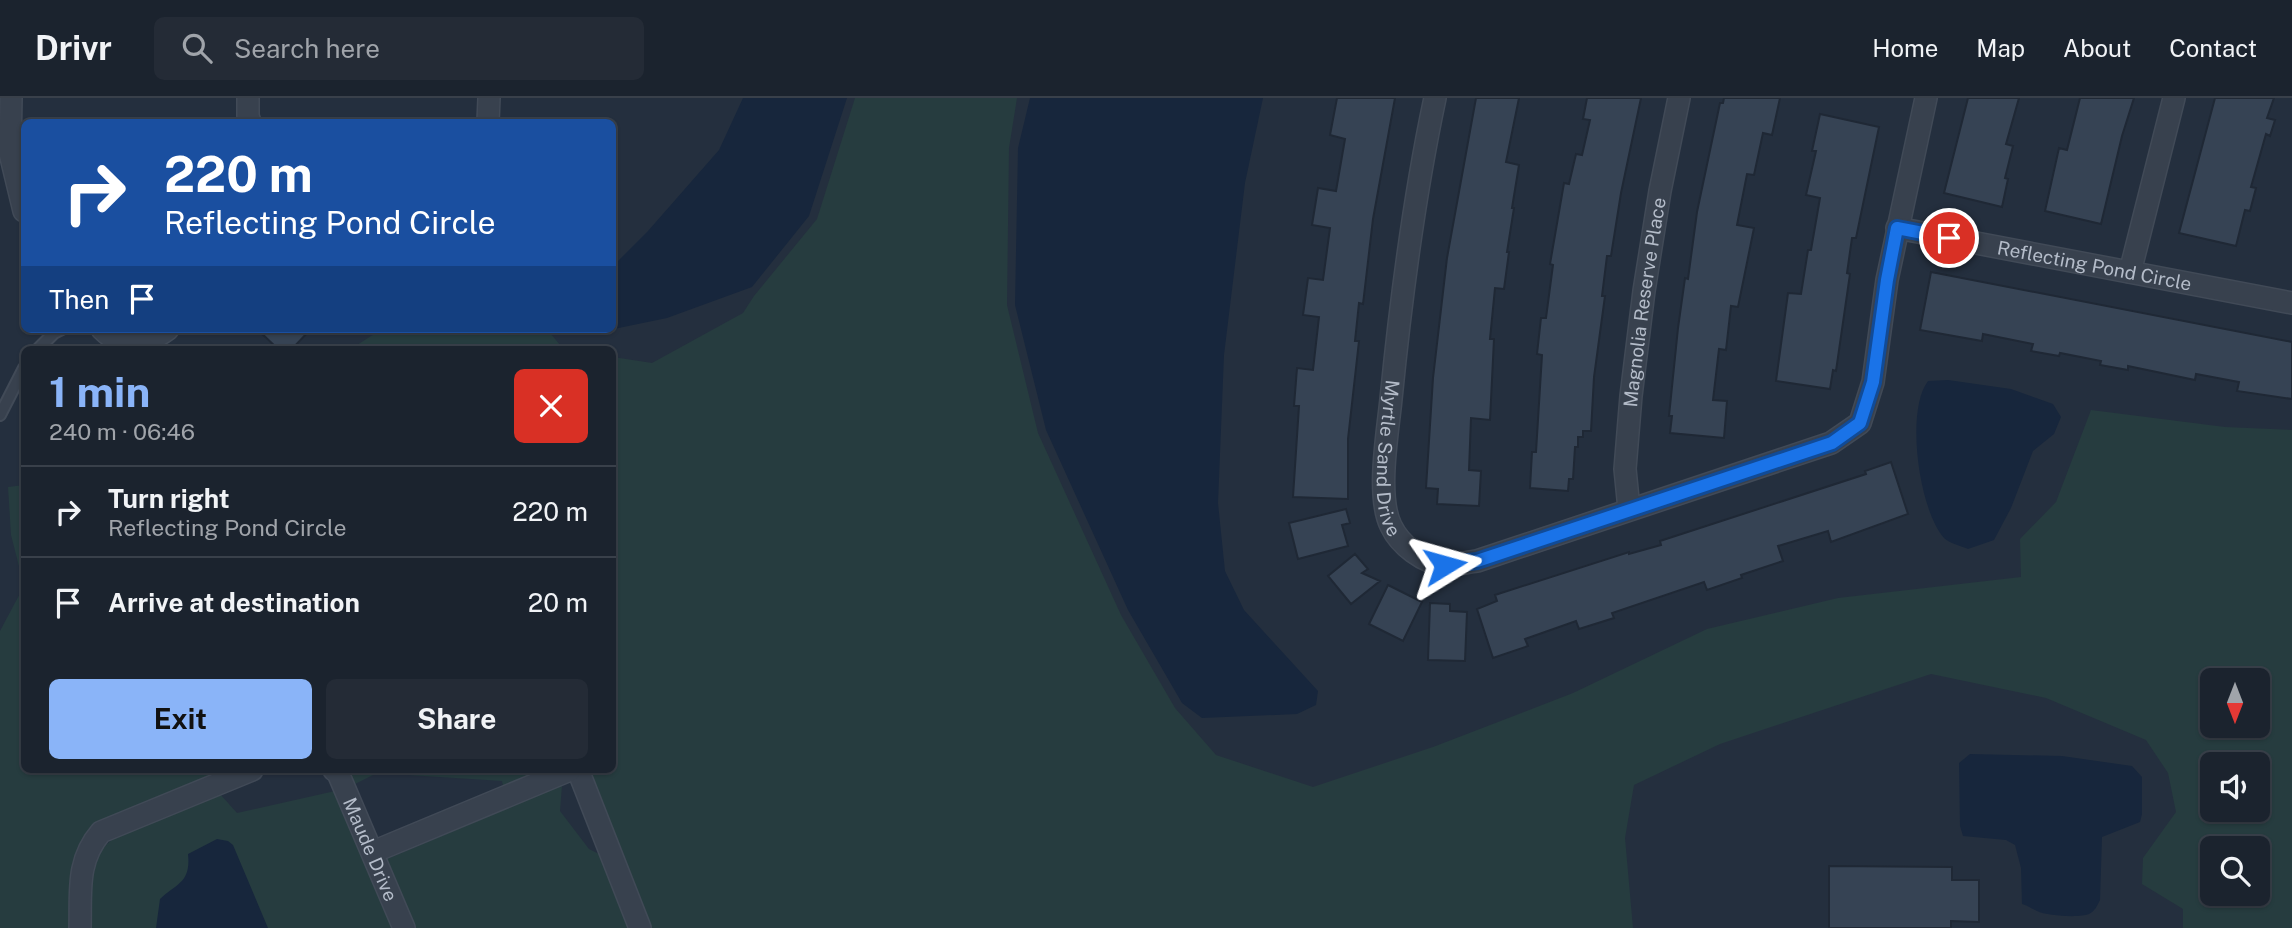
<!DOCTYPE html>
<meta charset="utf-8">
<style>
:root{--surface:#1b232e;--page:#242b36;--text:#f1f3f6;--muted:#a0a4aa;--line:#39404a;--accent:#8ab4f8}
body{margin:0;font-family:"Public Sans",sans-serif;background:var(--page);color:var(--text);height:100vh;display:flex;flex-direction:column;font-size:26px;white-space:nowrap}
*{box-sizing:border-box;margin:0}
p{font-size:23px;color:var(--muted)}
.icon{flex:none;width:38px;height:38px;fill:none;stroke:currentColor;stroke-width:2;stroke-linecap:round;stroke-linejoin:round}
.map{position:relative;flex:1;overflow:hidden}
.side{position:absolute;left:21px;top:248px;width:595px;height:427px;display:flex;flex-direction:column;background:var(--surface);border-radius:10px;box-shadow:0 2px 5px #0004,0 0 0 2px var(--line)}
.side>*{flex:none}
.hud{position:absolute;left:21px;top:21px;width:595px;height:214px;border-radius:10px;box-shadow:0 2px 5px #0004,0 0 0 2px var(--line);background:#1a4fa0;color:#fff;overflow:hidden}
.needle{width:46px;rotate:180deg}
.fabs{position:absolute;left:2200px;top:570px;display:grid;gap:14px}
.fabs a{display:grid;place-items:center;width:70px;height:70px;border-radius:10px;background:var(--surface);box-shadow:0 2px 5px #0004,0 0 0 2px var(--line);font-size:35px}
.pin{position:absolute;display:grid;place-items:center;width:60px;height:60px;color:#fff;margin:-30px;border:4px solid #fff;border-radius:50%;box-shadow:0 2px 7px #0007}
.me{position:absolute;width:77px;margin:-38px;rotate:82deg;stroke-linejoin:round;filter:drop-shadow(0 0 5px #0008)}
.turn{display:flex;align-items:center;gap:24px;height:147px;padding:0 28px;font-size:32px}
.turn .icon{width:91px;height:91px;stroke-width:2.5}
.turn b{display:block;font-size:49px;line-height:60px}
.then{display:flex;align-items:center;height:66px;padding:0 28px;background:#0003;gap:14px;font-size:26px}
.round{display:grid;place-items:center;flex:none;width:74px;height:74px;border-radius:10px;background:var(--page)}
.overview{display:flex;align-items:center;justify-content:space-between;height:119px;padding:0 28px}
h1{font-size:42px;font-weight:700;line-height:52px;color:var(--accent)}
.cta{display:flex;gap:14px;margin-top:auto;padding:14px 28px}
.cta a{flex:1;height:80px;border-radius:10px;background:var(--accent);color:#111;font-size:28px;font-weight:700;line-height:80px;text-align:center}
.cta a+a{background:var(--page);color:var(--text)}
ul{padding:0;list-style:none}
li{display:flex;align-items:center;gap:21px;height:91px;padding:0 28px;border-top:2px solid var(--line)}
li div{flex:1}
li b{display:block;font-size:26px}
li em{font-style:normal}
header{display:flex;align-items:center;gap:42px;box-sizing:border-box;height:98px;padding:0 35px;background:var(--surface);border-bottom:2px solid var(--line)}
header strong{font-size:33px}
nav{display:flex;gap:38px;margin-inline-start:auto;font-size:24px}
.search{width:490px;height:63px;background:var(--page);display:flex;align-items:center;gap:18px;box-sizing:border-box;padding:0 24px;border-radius:10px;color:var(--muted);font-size:26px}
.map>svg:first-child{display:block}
.green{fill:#263c3f;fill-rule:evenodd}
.water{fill:#17263c}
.building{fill:#364354;stroke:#1f2835;stroke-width:2}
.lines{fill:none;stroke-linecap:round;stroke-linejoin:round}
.service-casing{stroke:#414a57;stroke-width:14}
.minor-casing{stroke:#414a57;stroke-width:24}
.service{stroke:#38414e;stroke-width:10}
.minor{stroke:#38414e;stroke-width:21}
.route-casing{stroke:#114b97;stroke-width:18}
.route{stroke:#1a73e8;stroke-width:12}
.labels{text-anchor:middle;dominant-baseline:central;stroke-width:7;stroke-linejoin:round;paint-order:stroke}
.street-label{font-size:19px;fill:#b4bcc9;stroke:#1d2633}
</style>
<header>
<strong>Drivr</strong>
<div class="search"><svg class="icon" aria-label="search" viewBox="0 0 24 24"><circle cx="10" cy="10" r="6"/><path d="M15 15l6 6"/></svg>Search here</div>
<nav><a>Home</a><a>Map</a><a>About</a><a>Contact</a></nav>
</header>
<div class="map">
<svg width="2292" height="830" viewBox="0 0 2292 830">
<rect width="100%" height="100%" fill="#242f3e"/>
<path class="green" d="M855,0H1017L1009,50L1007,207L1038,335L1121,517L1175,610L1216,657L1313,689L1433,649L1573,595L1707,531L1838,500L2021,479L2020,441L2056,404L2091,312L2225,329L2292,332V830H2183V811L2142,786L2143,760L2176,714L2168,675L2146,642L2046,600L1931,576L1720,646L1634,687L1625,740L1633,830H651L589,672H612L613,259L652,265L743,215L754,198L817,121ZM2212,583H2258V628H2212ZM2212,667H2258V712H2212ZM2212,751H2258V796H2212Z
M382,231H547L564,252H359L357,247Z
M24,387V672H222L97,724C67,756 72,789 70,830H0V533L24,488L11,437L8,389Z
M348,672H542L503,688L502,683L377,675L355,686Z
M562,687L560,713L589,751L601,757L630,830H415L387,761Z
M335,693L393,830H90C91,795 84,757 119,737L220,696L237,715Z"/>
<path class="water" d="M743,0H847L809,118L752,189L667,220L609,232L607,231H612L613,168L648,133L719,52Z
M1030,0H1263L1245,85L1224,257L1218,405L1225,473L1244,512L1318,593L1316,607L1297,616L1202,620L1182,605L1128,512L1046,332L1015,207L1018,50Z
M1948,282L2011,291L2053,306L2061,319L2054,336L2033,353L2011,410L1994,442L1968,451C1961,448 1949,445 1944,440C1919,412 1905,313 1928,283Z
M1970,656L2062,658L2132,668L2142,679V716L2140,724L2102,739L2100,802C2097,808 2095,813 2089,816C2080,820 2047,818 2037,813C2032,811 2029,808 2022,806L2021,770L2015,747L2006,742L1963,738L1960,728L1959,665Z
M217,741L228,743L233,747L268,830H156L160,801C177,785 191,785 188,756Z"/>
<path class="building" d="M1337,0H1395L1373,121L1363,206L1359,205L1355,243H1359L1348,341V401L1293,399L1299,308H1294L1297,270L1313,272L1319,219L1303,217L1308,180L1323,182L1330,130L1312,127L1318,90L1336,93L1345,41L1330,37Z
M1476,0H1519L1506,64L1519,67L1512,110H1514L1507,154H1509L1504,191L1495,190L1490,241H1494L1490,322L1471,320L1469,372L1481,373L1479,408L1437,406L1438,391L1426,390L1433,280L1447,160Z
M1587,0H1641L1621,95L1611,158H1607L1602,198H1605L1594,279L1591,333H1583V339H1578V349H1575L1573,381H1569L1568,393L1530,390L1532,354H1536L1542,257L1537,256L1541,220H1546L1553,167L1550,166L1564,85L1569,86L1576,56L1582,57L1590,22L1583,21Z
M1724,0H1780L1772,37L1763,35L1754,77L1747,76L1737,127L1754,130L1738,209L1731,208L1726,252L1719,251L1713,302L1727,303L1724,340L1670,335L1672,318H1669L1678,230L1685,180L1688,181L1697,114L1720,5H1723Z
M1968,0H2019L2006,46L2013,48L2005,80L2008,81L2002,109L1944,95Z
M2080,0H2134L2122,38L2101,126L2045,113L2059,50L2067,52Z
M2215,0H2274L2267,20L2275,22L2270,38L2266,36L2251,89L2256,90L2250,113L2245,112L2236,148L2179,135Z
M1820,16L1879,29L1856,140H1852L1847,175L1850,176L1836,273L1833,272L1830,291L1776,283L1788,195L1801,196L1808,152H1811L1820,100L1806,97L1816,53H1812Z
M1931,174L2292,244V301L2237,293L2239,284L2196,276L2195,282L2128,268V272L2100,267L2101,263L2060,255L2059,258L2031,253L2033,246L1983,236L1982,243L1920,232Z
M257,231H311L291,252H279Z
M1891,364L1908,416L1831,444L1828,433L1778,448L1783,463L1741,477L1742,480L1707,492L1704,484L1612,515L1614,520L1579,531L1576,523L1525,541L1528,548L1493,560L1477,511L1497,503L1495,497L1629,454V456L1661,447L1660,443L1866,376L1865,373Z
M1346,411L1350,425L1342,427L1348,448L1298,461L1289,425Z
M1355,456L1368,471L1362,475L1380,483L1351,506L1328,478Z
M1388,487L1422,504L1403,543L1369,526Z
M1430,505L1450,506V513L1467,514L1465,563L1428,562Z
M1829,768L1952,769V782H1979V824L1951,823V830H1829Z"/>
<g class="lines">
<g class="service-casing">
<path id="service" d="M37,252L54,235L62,231
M0,317L24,270"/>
</g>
<g class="minor-casing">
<g id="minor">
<path d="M11,0L10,55L24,113"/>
<path d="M248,0V18L250,24"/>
<path id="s1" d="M1435,0C1414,99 1401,200 1391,301C1388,333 1376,398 1391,428C1400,447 1423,465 1445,467C1455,468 1467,464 1477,463L1831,345L1860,325L1873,284L1887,182L1926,0"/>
<path d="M488,24L489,0"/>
<path id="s2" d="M1897,130L2292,205"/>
<path d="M2130,174L2174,0"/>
<path d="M102,231C123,252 145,248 168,231"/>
<path id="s3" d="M1629,411L1625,371L1631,298L1644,193L1660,93L1679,0"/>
<path id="s4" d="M334,672L338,675L404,830"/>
<path d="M578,672L640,830"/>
<path d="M373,754L570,672"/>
<path d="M80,830C81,794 76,763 101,734L252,672"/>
</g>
</g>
<use href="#service" class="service"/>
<use href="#minor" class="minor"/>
</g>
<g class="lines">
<g class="route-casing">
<path id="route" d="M1445,467L1477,463L1832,345L1860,325L1873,284L1887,182L1897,130L1949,140"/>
</g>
<use href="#route" class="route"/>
</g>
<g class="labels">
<g class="street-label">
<text stroke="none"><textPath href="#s2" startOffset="201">Reflecting Pond Circle</textPath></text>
<text stroke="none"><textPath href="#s3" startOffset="208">Magnolia Reserve Place</textPath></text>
<text stroke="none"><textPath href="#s1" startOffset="364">Myrtle Sand Drive</textPath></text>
<text stroke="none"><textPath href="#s4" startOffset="88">Maude Drive</textPath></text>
</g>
</g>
</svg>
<div class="fabs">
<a><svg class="needle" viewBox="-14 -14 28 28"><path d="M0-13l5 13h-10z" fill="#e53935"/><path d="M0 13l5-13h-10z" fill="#a0a4aa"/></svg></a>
<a><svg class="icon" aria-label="sound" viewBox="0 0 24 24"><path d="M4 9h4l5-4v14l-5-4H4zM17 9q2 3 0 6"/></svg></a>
<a><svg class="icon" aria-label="search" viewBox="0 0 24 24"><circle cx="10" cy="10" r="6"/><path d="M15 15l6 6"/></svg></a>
</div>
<div class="pin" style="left:1949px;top:140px;background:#d93025"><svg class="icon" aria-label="arrive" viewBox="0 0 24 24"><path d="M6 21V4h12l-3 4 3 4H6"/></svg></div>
<svg class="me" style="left:1445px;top:467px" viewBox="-20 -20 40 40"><path d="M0-17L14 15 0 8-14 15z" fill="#1a73e8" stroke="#fff" stroke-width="4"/></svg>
<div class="hud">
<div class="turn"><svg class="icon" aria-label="right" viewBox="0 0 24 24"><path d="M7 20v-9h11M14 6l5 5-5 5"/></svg><div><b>220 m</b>Reflecting Pond Circle</div></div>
<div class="then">Then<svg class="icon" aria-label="arrive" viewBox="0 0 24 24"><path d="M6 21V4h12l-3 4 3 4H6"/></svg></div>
</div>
<section class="side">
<div class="overview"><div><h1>1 min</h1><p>240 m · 06:46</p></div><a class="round" style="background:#d93025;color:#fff"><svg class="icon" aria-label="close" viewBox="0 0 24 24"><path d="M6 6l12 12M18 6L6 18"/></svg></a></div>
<ul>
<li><svg class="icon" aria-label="right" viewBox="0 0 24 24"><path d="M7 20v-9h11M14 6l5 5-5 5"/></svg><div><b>Turn right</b><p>Reflecting Pond Circle</p></div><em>220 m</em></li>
<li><svg class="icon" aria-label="arrive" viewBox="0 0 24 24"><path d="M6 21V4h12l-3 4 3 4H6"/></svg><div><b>Arrive at destination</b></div><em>20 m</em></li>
</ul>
<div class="cta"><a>Exit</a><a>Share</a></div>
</section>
</div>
